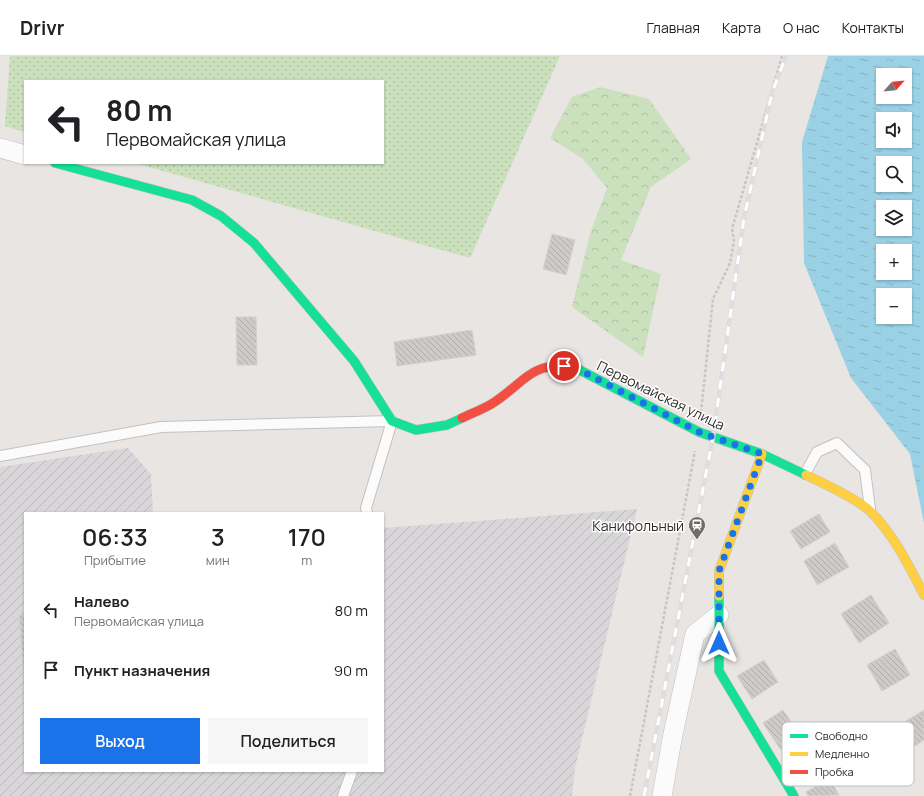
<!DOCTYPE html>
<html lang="ru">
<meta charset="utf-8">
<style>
:root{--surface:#fff;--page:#f6f6f6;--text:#202124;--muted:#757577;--line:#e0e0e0;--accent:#1a73e8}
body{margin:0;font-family:Manrope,sans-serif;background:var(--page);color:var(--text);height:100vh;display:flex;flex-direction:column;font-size:15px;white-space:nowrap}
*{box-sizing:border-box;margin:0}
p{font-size:13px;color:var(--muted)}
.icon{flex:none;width:22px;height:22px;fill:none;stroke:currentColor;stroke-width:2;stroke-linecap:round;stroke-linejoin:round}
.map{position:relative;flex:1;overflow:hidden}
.drawer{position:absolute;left:24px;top:456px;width:360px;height:260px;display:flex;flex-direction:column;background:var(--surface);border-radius:0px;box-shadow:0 1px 3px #0004}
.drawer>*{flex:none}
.banner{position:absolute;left:24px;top:24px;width:360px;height:84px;border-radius:0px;box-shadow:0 1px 3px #0004;background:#fff;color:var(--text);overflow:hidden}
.needle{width:26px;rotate:63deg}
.fabs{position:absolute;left:876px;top:12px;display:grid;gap:8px}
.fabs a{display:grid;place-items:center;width:36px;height:36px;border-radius:0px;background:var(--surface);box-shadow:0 1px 3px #0004;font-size:20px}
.pin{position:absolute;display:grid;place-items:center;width:34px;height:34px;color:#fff;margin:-17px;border:2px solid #fff;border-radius:50%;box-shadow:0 1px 4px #0007}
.me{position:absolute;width:44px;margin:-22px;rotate:0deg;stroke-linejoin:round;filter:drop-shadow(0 0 3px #0008)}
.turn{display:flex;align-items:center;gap:14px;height:84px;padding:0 16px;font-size:18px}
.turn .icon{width:52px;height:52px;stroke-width:2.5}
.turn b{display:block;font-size:28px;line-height:34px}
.eta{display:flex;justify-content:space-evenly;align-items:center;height:68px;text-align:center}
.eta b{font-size:24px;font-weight:600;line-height:28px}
.button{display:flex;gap:8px;margin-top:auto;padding:8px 16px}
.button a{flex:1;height:46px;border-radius:0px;background:var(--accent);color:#fff;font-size:16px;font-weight:600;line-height:46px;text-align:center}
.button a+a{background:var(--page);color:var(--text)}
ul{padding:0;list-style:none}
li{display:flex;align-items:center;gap:12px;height:60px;padding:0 16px}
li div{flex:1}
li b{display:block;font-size:15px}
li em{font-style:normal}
header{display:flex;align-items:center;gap:24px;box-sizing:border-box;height:56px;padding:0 20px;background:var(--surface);border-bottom:1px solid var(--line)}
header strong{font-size:19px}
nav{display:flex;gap:22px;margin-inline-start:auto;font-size:14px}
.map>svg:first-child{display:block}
.industrial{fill:url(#industrial-furrows)}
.forest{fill:url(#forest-crowns)}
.garden{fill:url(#garden-dots)}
.water{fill:url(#water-ripples);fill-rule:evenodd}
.building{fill:url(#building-back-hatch);stroke:#d3d1ce}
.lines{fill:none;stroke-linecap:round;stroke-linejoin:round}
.lane-casing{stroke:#c2c1c1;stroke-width:12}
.street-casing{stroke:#c2c1c1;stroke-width:20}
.fast-casing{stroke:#c2c1c1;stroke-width:10}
.slow-casing{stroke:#c2c1c1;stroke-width:10}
.jam-casing{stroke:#c2c1c1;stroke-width:10}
.path{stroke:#c6c6c6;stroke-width:2.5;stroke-dasharray:3 2;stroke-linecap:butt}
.lane{stroke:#fcfbfb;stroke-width:10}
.street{stroke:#fcfbfb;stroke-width:19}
.fast{stroke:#16e098;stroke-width:9}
.slow{stroke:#ffcf43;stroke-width:9}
.jam{stroke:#f24e42;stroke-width:9}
.rail-casing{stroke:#dedddf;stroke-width:4.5}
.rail{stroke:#fff;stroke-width:3;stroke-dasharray:9;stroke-linecap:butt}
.route{stroke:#1a73e8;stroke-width:7;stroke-dasharray:0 12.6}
.labels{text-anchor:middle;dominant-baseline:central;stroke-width:3;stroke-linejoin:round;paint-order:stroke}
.street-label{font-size:14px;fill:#2b2b2b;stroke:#fff}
.poi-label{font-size:14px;fill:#2b2b2b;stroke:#fff;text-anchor:end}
.key{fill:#fff;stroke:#bfbfbf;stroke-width:1}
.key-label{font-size:11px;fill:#2b2b2b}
</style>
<header>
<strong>Drivr</strong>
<nav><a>Главная</a><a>Карта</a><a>О нас</a><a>Контакты</a></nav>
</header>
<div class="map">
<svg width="924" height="740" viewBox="0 0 924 740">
<defs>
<pattern id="industrial-furrows" width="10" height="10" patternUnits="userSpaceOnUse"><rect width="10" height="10" fill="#d9d6d9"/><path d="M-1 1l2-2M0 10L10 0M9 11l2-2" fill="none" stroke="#bab8ba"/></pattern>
<pattern id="forest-crowns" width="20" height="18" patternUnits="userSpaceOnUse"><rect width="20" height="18" fill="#cbe1bd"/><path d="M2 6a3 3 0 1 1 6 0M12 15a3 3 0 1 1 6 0" fill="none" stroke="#aec1a3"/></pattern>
<pattern id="garden-dots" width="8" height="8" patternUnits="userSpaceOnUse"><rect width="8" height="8" fill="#cbe1bd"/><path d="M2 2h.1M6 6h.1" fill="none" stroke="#aec1a3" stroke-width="1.8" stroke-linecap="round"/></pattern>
<pattern id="water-ripples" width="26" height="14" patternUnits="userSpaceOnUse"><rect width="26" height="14" fill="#9ad1e5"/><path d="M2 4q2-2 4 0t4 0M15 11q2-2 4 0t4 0" fill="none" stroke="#85b4c5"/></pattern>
<pattern id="building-back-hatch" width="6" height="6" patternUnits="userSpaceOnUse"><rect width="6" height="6" fill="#cdcbc8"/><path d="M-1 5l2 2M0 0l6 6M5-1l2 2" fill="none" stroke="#b0aeac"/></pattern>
</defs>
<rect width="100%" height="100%" fill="#e8e5e2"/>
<path class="industrial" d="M128,392L151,418L153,457H25V715H383V472L637,453L575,712L572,740H0V411Z"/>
<path class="forest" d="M600,31L649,43L691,103L651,131L621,204L661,218L643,301L572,251L590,178L607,132L583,103L550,82L572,41Z"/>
<path class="garden" d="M10,0H560L470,202L135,107H383V25H25V76L5,70Z"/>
<path class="water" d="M828,0H924V467L910,398L851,322L804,207L802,86ZM883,19H905V41H883ZM883,63H905V85H883ZM883,107H905V129H883ZM883,151H905V173H883ZM883,195H905V217H883ZM883,239H905V261H883Z"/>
<path class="building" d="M552,178L575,184L566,219L543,213Z
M236,261H256L257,309H237Z
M472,274L476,299L397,310L394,286Z
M819,458L830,476L801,493L790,475Z
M835,487L849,511L817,529L804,505Z
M871,539L889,567L859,587L841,558Z
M19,559H25V637Z
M895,593L910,619L882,635L867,609Z
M764,604L778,626L752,643L737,620Z
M783,654L805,686L785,700L763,667Z
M924,654V684L915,690L901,668Z
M829,722L839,739L808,740L806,736Z"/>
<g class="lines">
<g class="lane-casing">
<path id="lane" d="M0,400L161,371L392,365L366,452L367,457
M805,418L817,396L837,387L865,414L870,453
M343,740L352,715"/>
</g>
<g class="street-casing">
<path id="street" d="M0,92L25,99
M662,740L673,678L695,578L719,559"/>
</g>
<g class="fast-casing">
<path id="fast" d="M55,107L192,144L221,160L254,187L354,305L392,365L416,374L447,369L462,362
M568,310L574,311L699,376L762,398L806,419
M719,540V615L794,740"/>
</g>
<g class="slow-casing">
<path id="slow" d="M806,419C823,427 858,443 871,456C894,479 909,510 924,539
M719,540V515L762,398"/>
</g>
<g class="jam-casing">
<path id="jam" d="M462,362C472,357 484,353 493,347C522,329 529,307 568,310"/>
</g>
<path class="path" d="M701,356L713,243L730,207L734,185L732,173L782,0
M630,740L695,395"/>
<use href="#lane" class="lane"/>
<use href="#street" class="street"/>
<use href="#fast" class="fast"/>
<use href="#slow" class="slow"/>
<use href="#jam" class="jam"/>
<g class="rail-casing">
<path id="rail" d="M644,740L713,381L744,162L772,37L786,0"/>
</g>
<use href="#rail" class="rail"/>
</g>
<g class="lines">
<path class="route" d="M564,310L574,311L699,376L762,398L719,515V587"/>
</g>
<defs>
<g id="station-pin" transform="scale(0.9)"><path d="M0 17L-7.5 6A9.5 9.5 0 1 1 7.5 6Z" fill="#6d6c6b" stroke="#fff"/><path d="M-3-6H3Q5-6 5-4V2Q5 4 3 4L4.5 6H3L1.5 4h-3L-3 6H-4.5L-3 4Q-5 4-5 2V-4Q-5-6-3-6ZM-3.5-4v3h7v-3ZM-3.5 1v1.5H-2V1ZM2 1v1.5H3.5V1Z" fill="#fff"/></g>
</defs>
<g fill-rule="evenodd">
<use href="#station-pin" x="697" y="469"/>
</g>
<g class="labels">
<g class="street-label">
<text transform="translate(661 339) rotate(26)">Первомайская улица</text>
</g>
<g class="poi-label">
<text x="684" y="469">Канифольный</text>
</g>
</g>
<rect x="782" y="666" width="132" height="64" rx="6" class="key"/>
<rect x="790" y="678" width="18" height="4" fill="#16e098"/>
<rect x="790" y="696" width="18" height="4" fill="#ffcf43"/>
<rect x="790" y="714" width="18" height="4" fill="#f24e42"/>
<g class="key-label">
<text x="815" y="684">Свободно</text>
<text x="815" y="702">Медленно</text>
<text x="815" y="720">Пробка</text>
</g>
</svg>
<div class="fabs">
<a><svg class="needle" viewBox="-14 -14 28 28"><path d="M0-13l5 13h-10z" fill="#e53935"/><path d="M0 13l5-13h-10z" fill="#757577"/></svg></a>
<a><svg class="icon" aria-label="sound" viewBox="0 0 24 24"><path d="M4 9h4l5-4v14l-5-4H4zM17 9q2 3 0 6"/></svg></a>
<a><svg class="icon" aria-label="search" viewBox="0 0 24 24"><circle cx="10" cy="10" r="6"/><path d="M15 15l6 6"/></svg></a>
<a><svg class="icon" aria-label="layers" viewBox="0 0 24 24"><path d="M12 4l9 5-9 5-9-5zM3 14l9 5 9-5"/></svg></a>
<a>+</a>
<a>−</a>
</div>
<div class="pin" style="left:564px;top:310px;background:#d93025"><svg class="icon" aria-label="arrive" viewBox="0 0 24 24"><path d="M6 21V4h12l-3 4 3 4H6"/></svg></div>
<svg class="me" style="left:719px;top:587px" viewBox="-20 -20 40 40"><path d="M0-17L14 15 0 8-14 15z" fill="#1a73e8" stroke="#fff" stroke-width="4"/></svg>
<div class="banner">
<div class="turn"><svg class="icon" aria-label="left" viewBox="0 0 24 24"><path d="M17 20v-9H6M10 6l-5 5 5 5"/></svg><div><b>80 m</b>Первомайская улица</div></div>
</div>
<section class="drawer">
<div class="eta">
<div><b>06:33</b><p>Прибытие</p></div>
<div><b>3</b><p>мин</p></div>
<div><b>170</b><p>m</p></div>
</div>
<ul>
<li><svg class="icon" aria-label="left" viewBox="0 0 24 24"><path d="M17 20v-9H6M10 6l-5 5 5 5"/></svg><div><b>Налево</b><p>Первомайская улица</p></div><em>80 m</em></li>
<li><svg class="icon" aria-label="arrive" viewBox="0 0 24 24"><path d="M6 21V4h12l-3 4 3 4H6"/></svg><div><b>Пункт назначения</b></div><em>90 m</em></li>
</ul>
<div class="button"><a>Выход</a><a>Поделиться</a></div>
</section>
</div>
